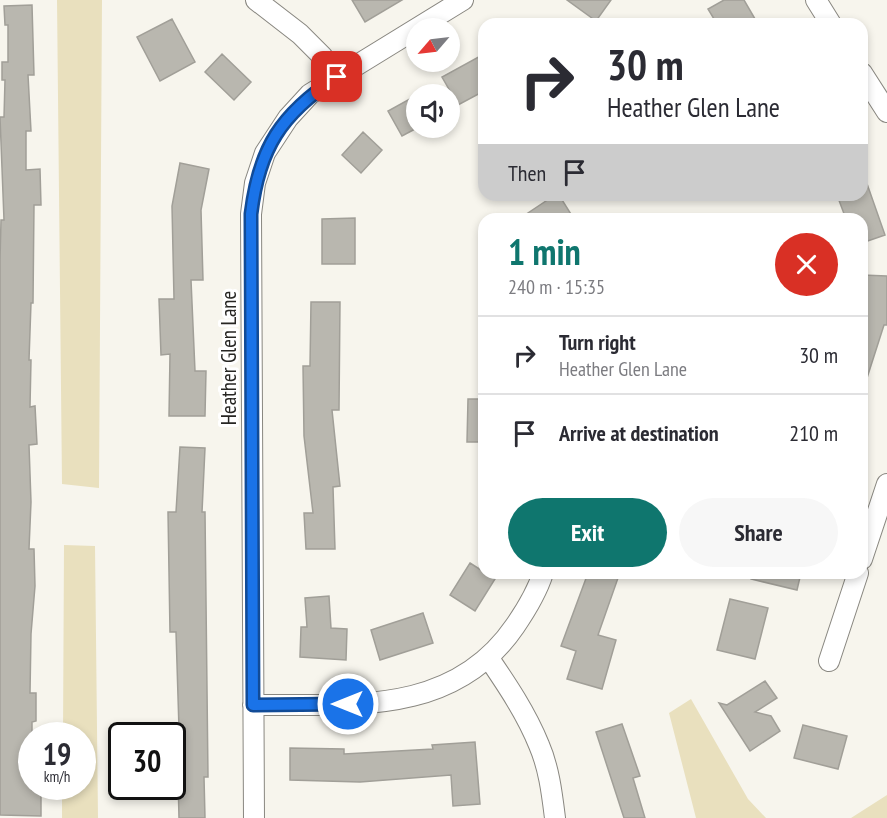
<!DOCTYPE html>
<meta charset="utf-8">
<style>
:root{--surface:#fff;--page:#f7f7f7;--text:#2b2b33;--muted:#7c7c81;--line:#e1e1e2;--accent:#0f766e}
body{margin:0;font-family:"PT Sans Narrow",sans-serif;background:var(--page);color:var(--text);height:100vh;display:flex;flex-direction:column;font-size:22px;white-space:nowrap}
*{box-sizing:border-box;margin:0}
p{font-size:20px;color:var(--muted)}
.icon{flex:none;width:33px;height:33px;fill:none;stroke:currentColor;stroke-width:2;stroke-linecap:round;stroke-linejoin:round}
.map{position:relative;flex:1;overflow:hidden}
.details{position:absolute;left:478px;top:213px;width:390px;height:366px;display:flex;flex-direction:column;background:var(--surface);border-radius:18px;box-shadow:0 3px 9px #0003}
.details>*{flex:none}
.banner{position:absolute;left:478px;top:18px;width:390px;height:183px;border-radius:18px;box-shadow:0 3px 9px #0003;background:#fff;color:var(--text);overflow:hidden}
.needle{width:39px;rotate:242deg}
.buttons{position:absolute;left:406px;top:18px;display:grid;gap:12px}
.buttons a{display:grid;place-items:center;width:54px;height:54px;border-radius:50%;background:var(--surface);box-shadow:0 3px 9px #0003;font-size:30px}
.speed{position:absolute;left:18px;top:722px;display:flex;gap:12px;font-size:30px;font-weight:700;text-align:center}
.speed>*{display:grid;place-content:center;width:78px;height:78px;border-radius:50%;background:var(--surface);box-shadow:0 3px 9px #0003;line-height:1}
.speed small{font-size:15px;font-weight:400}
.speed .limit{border:3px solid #111;border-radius:9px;background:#fff;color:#111}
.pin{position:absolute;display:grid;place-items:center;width:51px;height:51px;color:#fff;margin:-26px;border-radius:12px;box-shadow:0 3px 9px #0006}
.me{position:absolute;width:66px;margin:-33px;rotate:270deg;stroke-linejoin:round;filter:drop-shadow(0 0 4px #0008)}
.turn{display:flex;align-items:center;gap:21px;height:126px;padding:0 30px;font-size:27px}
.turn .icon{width:78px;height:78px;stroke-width:2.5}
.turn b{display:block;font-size:42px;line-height:51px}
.then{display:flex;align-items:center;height:57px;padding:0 30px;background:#0003;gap:12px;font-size:22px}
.round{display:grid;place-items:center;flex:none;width:63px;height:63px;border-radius:32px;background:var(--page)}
.head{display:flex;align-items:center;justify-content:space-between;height:102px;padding:0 30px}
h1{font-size:36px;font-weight:700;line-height:45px;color:var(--accent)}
.cta{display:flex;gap:12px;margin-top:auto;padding:12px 30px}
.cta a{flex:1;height:69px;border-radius:36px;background:var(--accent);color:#fff;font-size:24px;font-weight:700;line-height:69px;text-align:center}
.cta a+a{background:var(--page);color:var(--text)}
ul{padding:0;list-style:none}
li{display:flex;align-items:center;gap:18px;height:78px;padding:0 30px;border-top:2px solid var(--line)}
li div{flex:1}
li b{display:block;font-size:22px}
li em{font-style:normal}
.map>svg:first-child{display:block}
.green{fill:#e9e0be}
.building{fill:#b9b7af;stroke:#a19f98;stroke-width:1.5}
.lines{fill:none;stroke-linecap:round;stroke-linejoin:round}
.street-casing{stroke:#898780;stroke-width:22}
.street{stroke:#fff;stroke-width:20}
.route-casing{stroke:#114b97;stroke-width:15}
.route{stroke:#1a73e8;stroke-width:10}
.labels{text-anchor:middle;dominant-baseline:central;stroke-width:6;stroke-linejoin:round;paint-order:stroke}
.street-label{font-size:21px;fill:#272623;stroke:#fff}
</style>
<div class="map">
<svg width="887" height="818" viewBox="0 0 887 818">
<rect width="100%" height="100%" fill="#f7f5ed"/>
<path class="green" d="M57,0H102L99,488L62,484Z
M64,545L95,546L98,818H62V786H82V735H63Z
M691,699L748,799L766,818H696L669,713Z
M887,795V818H851Z"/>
<path class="building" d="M352,0H402L365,22Z
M567,0H611L596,21Z
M724,0H744L758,24H717L708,9Z
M32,5L34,75H28L31,131H26V170L40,169L41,205H34L33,303H31L29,360H31L30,407L35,406L37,444L29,445L31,502L29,549H34L35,586L31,634L30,693H36V721L32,722V790H41V816L0,815V260L1,220H4L0,117H4L5,80H2V62H8V25H5L4,6Z
M172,19L195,62L160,81L137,37Z
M222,54L251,82L234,100L205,72Z
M484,54V91L458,105L442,77Z
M417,95V128L402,136L388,111Z
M363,132L382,150L361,173L342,155Z
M180,163L209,169L201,210L203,280H191L195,371H206L205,416H169L170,354L161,355L159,299H174L172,206Z
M865,178L885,235L862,243V219H846L837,195H862V179Z
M555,195H559L574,219H519Z
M355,218V264H322V219Z
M862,275L887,276V325H884L866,381L862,380Z
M311,302H340L339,410H332L340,486L333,487L335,549H306L304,513H313L304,436L303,366H310Z
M468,399H484V442H467Z
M180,447L205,448L202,512H205L208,777H204L205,818H179L178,777H172V728L179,729L176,632H170L168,512H176Z
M470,563L495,579L475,611L450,595Z
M588,573H606L618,578L598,635L616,640L602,689L567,679L576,651L561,646Z
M752,573H801L797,590L751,579Z
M329,596L331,628L347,629L346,660L300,657L301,627H307L305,598Z
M730,599L768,608L755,659L717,650Z
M423,613L433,643L380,660L371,630Z
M765,681L777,698L755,712L771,716L780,731L750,751L719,703L727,705Z
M622,724L640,776L633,778L645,818H624L596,732Z
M803,725L847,736L838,769L794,758Z
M475,742L480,804L453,806L451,775L360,782L290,780V748L344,749V754L433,749L432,745Z"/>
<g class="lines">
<g class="street-casing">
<path id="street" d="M256,0L300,34L322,56L337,77
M816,0L831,24
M862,73L887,112
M862,559L887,484
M488,657C507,685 526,713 539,745C549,768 552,794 555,818
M829,661L858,573
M253,705C349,704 453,717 515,626C526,610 537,592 543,573
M254,818L251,214L255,183L265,153L288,118L310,94L463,0"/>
</g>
<use href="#street" class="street"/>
</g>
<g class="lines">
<g class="route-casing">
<path id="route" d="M337,77C281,114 259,148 251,214L253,705L348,704"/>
</g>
<use href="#route" class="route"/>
</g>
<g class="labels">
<g class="street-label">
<text transform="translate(228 358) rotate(-90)">Heather Glen Lane</text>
</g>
</g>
</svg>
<div class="buttons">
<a><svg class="needle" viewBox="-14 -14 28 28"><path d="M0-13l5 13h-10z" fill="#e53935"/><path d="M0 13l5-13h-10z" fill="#7c7c81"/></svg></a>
<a><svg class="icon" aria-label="sound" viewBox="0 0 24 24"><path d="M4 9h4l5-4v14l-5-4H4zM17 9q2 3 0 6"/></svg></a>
</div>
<div class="speed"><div>19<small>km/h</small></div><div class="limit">30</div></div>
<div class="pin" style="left:337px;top:77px;background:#d93025"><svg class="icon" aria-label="arrive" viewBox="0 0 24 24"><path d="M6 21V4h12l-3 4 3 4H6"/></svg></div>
<svg class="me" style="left:348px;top:704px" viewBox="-20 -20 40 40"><circle r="17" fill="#1a73e8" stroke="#fff" stroke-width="3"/><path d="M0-11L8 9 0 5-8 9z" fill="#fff"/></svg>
<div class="banner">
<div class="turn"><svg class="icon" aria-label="right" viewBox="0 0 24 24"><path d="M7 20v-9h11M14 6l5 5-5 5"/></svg><div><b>30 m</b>Heather Glen Lane</div></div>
<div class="then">Then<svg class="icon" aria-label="arrive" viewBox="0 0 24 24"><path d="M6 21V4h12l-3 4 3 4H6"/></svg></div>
</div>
<section class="details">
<div class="head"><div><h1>1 min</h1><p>240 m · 15:35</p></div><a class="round" style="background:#d93025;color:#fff"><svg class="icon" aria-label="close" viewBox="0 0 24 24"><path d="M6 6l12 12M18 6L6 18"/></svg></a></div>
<ul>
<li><svg class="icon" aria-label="right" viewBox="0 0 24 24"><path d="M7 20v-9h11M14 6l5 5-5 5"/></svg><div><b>Turn right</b><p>Heather Glen Lane</p></div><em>30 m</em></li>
<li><svg class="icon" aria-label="arrive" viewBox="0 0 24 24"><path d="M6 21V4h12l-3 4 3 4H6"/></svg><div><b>Arrive at destination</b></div><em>210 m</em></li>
</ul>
<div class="cta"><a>Exit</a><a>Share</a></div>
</section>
</div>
